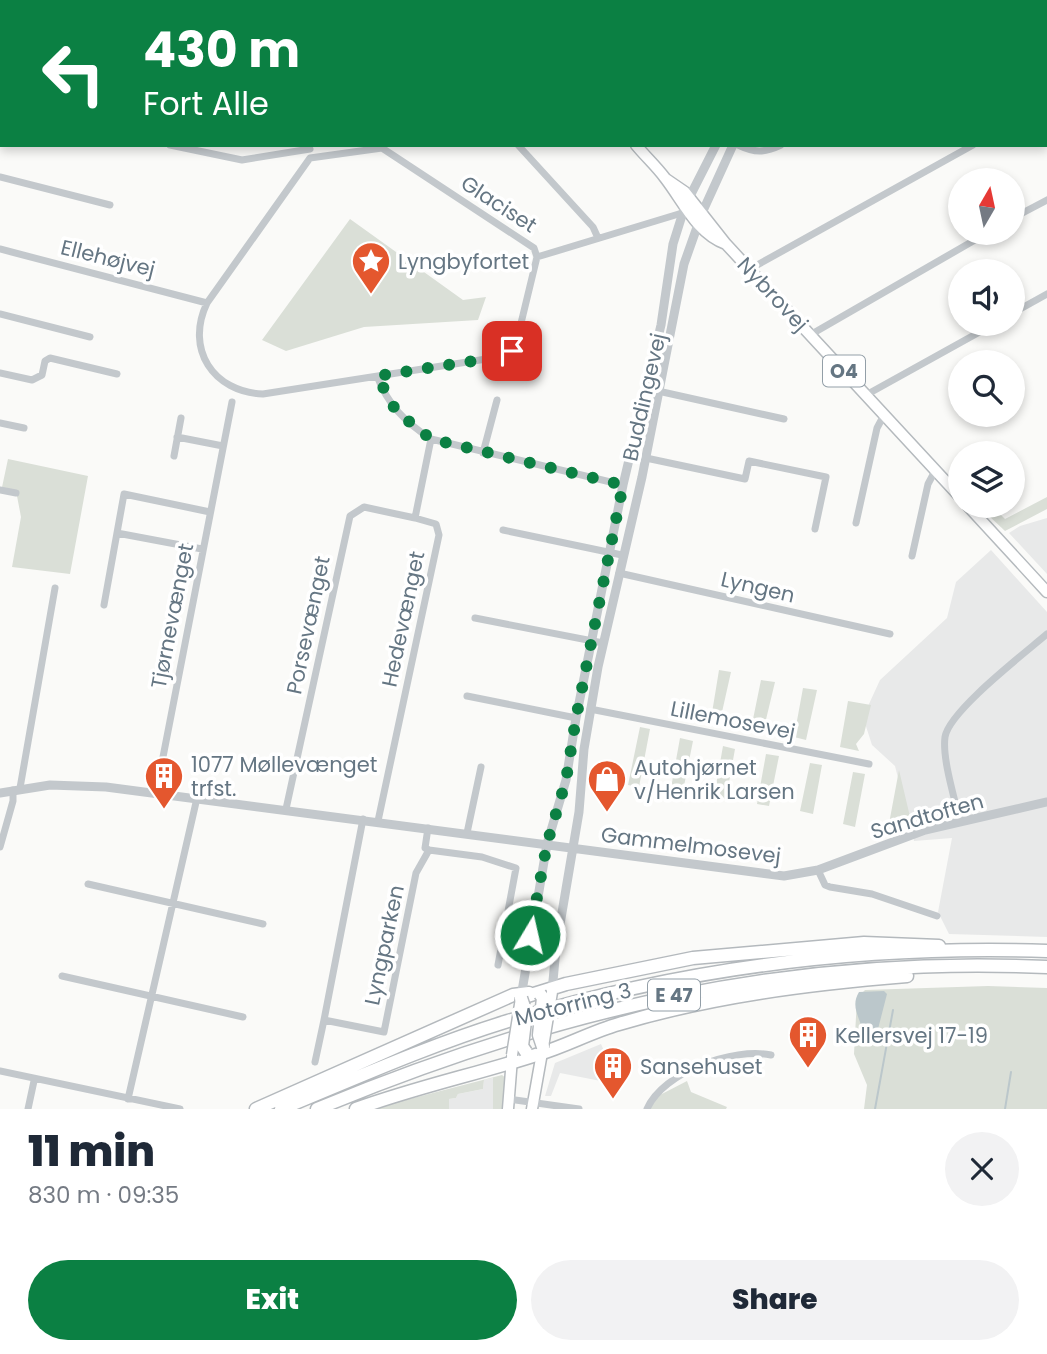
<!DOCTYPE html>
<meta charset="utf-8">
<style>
:root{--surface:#fff;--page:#f2f2f3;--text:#1f2937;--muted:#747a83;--accent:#0b8043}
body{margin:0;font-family:Poppins,sans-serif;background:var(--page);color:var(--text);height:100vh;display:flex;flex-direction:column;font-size:26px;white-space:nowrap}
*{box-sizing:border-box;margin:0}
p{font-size:23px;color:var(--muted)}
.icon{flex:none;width:38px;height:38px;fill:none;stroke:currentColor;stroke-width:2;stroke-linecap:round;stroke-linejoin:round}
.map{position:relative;height:1109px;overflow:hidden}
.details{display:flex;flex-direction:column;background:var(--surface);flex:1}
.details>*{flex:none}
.top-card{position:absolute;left:0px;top:0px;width:1048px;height:147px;box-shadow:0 4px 10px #0003;background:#0b8043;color:#fff;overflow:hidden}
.needle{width:46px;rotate:9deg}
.fabs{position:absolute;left:948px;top:168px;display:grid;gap:14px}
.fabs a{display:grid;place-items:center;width:77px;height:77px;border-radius:50%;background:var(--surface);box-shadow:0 4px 10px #0003;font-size:35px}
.pin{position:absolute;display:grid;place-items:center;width:60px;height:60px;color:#fff;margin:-30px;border-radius:14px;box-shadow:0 4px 10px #0006}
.me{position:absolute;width:77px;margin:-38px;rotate:9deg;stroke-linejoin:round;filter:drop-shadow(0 0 5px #0008)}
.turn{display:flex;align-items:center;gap:24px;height:147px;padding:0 28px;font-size:32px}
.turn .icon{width:91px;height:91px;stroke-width:2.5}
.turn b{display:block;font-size:49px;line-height:60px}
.round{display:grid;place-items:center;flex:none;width:74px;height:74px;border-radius:37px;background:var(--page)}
.overview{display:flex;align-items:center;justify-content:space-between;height:119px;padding:0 28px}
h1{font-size:42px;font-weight:800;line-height:52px}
.cta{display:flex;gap:14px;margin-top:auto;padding:14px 28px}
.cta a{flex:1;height:80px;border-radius:42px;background:var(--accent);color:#fff;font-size:28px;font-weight:800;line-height:80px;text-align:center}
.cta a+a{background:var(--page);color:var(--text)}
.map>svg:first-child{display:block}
.built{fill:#e8e9e9}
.green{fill:#dadfd7}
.water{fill:#bbc7cb}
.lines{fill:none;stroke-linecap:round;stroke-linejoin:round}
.stream{stroke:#bbc7cb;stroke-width:2}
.primary-casing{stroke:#b5babe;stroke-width:13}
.motorway-casing{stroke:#b4b9bd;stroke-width:15}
.minor{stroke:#c3c8cc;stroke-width:7}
.tertiary{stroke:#c3c8cc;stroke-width:9}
.primary{stroke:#fff;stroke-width:10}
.motorway{stroke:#fff;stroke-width:12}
.primary-bridge-casing{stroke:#b5babe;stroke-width:13;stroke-linecap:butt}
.motorway-bridge-casing{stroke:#b4b9bd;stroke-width:15;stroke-linecap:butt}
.primary-bridge{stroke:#fff;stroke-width:10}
.motorway-bridge{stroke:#fff;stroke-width:12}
.route{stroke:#0b8043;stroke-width:12;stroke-dasharray:0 21.6}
.labels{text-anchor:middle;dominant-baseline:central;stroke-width:7;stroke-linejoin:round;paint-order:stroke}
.shield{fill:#fff;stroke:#939fa8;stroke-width:2}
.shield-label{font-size:19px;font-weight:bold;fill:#657683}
.street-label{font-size:21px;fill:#657683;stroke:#fff}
.poi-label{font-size:21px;fill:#657683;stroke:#fff;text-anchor:start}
</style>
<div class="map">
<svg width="1047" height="1109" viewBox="0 0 1047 1109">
<rect width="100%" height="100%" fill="#fafaf8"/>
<path class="built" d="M1047,518V574L1009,533L1020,526Z
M991,550L1047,612V937L949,934L938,912L952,838L914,841L895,766L872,745L863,717L880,680L947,618L956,582Z
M601,1044L611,1067L624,1075L626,1081L616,1084L560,1073L551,1096H545L555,1063Z
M494,1078L493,1109H449V1099L456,1098L458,1094L483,1089L484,1080Z"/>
<path class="green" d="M350,219L463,300L486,297L478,320L364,327L286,351L262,340Z
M8,459L88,476L70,574L12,567L21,517L17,496L1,492Z
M1047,497V509L1005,531L988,515L997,511L1005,519Z
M719,670L731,672L720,721L711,719Z
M761,680L775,682L763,732L751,729Z
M803,688L817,690L806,740L794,737Z
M848,701L871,705L864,734L856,744L859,751L840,747Z
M640,727L650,729L639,787L628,785Z
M680,738L693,741L683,791L671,788Z
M723,746L735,749L726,799L714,797Z
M766,754L779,756L769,806L757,804Z
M810,763L822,765L813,814L800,811Z
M899,770L911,821L888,829Z
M853,772L865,774L855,827L843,824Z
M988,986L1047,988V1109H864L867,1085L854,1054L857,998L865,990Z
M502,1075L506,1078L502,1109H493V1078L484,1080L483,1089L458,1094L456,1098L449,1099V1109H371Z
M687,1081L691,1092L727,1107L726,1109H650L656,1097Z"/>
<path class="water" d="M884,991L887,994L878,1029L862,1028C858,1015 851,1005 859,992Z"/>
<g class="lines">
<path class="stream" d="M875,1109L893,1010
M1005,1109L1011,1072"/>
<g class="primary-casing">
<path id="primary" d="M501,0L503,2
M636,145C645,156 656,166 665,178C683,201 697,234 726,244
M666,179L685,192L726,244L961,498
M968,506L1047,592
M508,1109L512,1058
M532,1109L543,1047"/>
</g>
<g class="motorway-casing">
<path id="motorway" d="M521,998L566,984L693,958L864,943L939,946
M256,1109L513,995L529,993
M281,1109C356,1078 430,1045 508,1021C682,968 865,945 1047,951
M317,1109C555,1010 788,955 1047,967
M356,1109C416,1087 478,1074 539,1054C566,1046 591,1032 619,1024C713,996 809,984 907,976"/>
</g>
<path class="minor" d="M93,0L101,2
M353,0L355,2
M599,0L601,2
M692,0L694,2
M326,2L327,0
M983,2L984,0
M0,103L2,104
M1046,105H1047
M170,145L242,160L310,149
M518,145L593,227L598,238
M738,145C755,153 764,153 781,145
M382,148L534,248L537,257L515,348L499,357L263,394C213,392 185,349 207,303L310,158Z
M0,177L110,205
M1013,218L1047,200
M0,249L207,303
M537,257L682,213
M750,269L973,145
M1013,313L1047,294
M0,314L90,337
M810,335L987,233
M0,373L32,380L42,375L45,361L50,358L117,374
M377,376C388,405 405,422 431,439L623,485
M658,391L784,419
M866,395L994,324
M0,423L24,428
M177,437L223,446
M483,453L497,400
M174,456L181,418
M646,458L745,479L749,461L826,477L815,529
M0,490L16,493
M856,523L877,428L884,415
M503,530L622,555
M117,533L202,549
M912,556L928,484L935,471
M619,573L890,634
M104,605L124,494L210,512
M475,618L603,643
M467,696L576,718
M590,709L869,764
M20,788L55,588
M156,793L232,402
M286,809L350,516L364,507L415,518
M363,819L324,1020L384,1032L416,873L429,850
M378,821L439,535L436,524L415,518L431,439
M960,822C955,799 942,759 945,737C949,711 1025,653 1047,634
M428,828L425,848L429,850
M467,833L481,767
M0,847L13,801V790
M429,850L482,857L516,868L498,965
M818,870L825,885L830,887L872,894L937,916
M88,884L263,924
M62,976L243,1017
M315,1062L324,1020
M0,1071L180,1109
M128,1099L197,798
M508,1099L579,1109
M28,1109L34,1081
M647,1109C663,1072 734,1047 771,1055"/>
<path class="tertiary" d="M1043,0L1047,2
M779,2L780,0
M793,2L794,0
M0,793L50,785L106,787L784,876L818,870L925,830L1047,802
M552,992L556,948L579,812L584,749L598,667L642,477L684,264L702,213L733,145
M521,997L547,844L566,780L576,718L623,485L661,325L673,244L685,206L716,145"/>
<use href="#primary" class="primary"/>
<use href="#motorway" class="motorway"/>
<g class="primary-bridge-casing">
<path id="primary-bridge" d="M543,1047L552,992
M512,1055L521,998"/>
</g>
<g class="motorway-bridge-casing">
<path id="motorway-bridge" d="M540,994L543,998L539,1035L543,1047
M521,998L526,1013L522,1046L526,1052"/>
</g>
<use href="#primary-bridge" class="primary-bridge"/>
<use href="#motorway-bridge" class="motorway-bridge"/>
</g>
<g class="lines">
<path class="route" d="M512,351L499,357L377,376L396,411L431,439L623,485L576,718L566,780L547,844L530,935"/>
</g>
<defs>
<g id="sight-pin" transform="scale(2.0125)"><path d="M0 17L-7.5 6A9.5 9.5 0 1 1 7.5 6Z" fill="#e4572e" stroke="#fff"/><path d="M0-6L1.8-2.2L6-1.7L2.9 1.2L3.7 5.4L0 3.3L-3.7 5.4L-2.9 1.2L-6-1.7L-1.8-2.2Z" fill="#fff"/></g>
<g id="building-pin" transform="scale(2.0125)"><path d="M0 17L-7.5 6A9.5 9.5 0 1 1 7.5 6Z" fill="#e4572e" stroke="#fff"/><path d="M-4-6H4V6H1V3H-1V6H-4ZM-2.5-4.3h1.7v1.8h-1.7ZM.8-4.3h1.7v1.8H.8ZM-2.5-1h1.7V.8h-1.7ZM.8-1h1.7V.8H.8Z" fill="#fff"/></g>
<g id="shop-pin" transform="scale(2.0125)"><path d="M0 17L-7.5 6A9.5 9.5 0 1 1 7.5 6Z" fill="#e4572e" stroke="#fff"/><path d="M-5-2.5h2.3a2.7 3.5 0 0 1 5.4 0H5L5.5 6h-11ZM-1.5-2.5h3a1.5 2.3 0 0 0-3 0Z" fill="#fff"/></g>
</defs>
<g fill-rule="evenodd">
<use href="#sight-pin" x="371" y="261"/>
<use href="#building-pin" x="164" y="776"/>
<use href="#shop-pin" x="607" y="779"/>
<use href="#building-pin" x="808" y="1035"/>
<use href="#building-pin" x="613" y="1066"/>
</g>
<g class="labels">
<g class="shield">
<rect x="823" y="355.5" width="42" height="31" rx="5"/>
<rect x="648" y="979.5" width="52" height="31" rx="5"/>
</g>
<g class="shield-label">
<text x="844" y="371">O4</text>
<text x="674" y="995">E 47</text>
</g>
<g class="street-label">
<text transform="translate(499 204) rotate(33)">Glaciset</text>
<text transform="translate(108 258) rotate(14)">Ellehøjvej</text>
<text transform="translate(773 294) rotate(47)">Nybrovej</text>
<text transform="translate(644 397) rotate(-77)">Buddingevej</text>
<text transform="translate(758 587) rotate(13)">Lyngen</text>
<text transform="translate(172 616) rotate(-79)">Tjørnevænget</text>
<text transform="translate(403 619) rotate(-78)">Hedevænget</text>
<text transform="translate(308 625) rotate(-78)">Porsevænget</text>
<text transform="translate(733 720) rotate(11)">Lillemosevej</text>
<text transform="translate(927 816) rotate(-16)">Sandtoften</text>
<text transform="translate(691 845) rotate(7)">Gammelmosevej</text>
<text transform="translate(384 945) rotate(-78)">Lyngparken</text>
<text transform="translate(573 1004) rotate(-14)">Motorring 3</text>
</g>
<g class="poi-label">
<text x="398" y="261">Lyngbyfortet</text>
<text x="191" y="764">1077 Møllevænget<tspan x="191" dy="24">trfst.</tspan></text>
<text x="634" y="767">Autohjørnet<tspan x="634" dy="24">v/Henrik Larsen</tspan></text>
<text x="835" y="1035">Kellersvej 17-19</text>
<text x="640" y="1066">Sansehuset</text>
</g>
</g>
</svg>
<div class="fabs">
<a><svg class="needle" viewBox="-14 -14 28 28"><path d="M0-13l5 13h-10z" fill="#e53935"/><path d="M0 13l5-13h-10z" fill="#747a83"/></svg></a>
<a><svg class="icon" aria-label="sound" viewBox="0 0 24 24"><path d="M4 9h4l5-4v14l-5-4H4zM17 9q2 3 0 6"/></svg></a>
<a><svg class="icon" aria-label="search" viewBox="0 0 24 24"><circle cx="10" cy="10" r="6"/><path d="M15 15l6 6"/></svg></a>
<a><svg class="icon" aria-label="layers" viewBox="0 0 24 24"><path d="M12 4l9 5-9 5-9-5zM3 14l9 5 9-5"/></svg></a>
</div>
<div class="pin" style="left:512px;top:351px;background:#d93025"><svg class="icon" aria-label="arrive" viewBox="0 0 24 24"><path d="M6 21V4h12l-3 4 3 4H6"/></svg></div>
<svg class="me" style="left:530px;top:935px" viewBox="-20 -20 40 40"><circle r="17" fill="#0b8043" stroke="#fff" stroke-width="3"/><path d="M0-11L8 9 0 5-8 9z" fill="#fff"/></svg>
<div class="top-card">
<div class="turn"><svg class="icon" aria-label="left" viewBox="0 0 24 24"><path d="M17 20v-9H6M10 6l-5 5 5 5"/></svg><div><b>430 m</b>Fort Alle</div></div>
</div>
</div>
<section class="details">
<div class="overview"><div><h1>11 min</h1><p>830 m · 09:35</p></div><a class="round"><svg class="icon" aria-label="close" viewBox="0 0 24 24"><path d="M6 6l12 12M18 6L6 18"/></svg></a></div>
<div class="cta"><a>Exit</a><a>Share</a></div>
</section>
